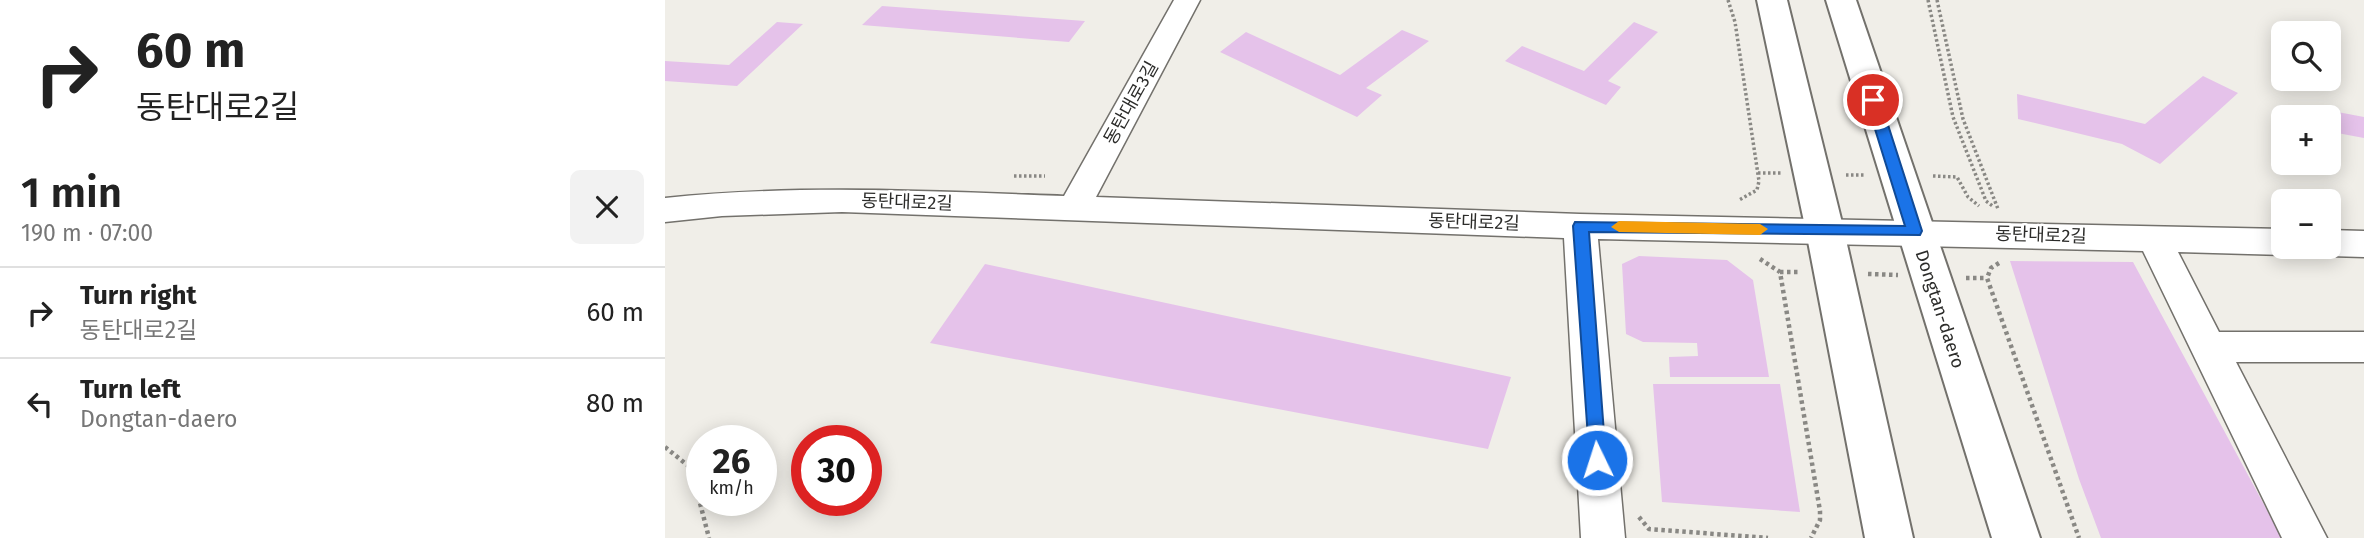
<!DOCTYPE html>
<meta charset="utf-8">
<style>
:root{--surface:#fff;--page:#f2f2f2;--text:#222;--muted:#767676;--line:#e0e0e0}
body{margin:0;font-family:"Fira Sans","Noto Sans KR",sans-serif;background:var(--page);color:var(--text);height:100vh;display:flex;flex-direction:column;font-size:26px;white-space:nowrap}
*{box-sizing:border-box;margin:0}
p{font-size:23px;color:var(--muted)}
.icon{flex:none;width:38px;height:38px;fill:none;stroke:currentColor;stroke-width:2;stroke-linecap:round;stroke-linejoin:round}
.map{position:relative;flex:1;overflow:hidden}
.sheet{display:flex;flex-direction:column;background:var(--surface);width:665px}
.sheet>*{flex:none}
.banner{background:#fff;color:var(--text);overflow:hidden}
.buttons{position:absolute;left:1606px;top:21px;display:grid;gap:14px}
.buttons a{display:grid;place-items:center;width:70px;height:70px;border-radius:10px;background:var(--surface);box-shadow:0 4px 18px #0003;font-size:35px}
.speed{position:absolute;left:21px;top:425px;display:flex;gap:14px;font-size:35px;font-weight:700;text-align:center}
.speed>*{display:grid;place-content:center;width:91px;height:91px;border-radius:50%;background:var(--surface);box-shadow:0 4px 18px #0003;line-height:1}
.speed small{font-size:18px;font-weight:400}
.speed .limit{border:10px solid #d22;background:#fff;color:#111}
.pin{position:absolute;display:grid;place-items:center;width:60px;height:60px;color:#fff;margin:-30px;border:4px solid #fff;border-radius:50%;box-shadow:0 2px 7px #0007}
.me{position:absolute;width:77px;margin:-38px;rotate:356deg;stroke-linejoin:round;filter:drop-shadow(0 0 5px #0008)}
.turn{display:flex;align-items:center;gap:24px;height:147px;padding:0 21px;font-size:32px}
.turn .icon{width:91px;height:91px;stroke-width:2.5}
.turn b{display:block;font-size:49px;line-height:60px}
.round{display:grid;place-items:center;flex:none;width:74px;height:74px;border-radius:10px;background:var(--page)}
.summary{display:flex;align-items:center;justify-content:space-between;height:119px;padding:0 21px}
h1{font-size:42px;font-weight:600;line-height:52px}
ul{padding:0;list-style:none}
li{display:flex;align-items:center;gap:21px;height:91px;padding:0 21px;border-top:2px solid var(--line)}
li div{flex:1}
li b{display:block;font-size:26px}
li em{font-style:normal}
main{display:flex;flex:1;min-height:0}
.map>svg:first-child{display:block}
.building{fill:#e5c2ea}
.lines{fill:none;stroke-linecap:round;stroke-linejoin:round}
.street-casing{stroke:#73716c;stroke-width:3}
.secondary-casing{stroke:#73716c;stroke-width:4}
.path-far1{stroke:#898884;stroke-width:3.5;stroke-dasharray:2.5 2.5;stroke-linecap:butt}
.path{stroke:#898884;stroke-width:4.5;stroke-dasharray:3.5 3.5;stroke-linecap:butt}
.street{fill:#fff;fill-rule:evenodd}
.secondary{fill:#fff;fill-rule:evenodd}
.route{fill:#1a73e8;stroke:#114b97;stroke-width:2}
.slow{fill:#f59e0b}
.labels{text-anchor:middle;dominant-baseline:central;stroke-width:5;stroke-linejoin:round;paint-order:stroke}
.street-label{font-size:18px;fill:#2c2c2a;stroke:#fff}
</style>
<main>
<section class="sheet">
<div class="banner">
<div class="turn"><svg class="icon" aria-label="right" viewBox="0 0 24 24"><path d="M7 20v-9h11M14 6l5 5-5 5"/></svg><div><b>60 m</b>동탄대로2길</div></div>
</div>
<div class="summary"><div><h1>1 min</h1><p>190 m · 07:00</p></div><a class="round"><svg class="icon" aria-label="close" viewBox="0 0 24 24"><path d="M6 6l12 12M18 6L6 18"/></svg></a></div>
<ul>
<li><svg class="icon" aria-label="right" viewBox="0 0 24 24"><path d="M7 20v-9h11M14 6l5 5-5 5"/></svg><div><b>Turn right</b><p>동탄대로2길</p></div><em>60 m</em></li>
<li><svg class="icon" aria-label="left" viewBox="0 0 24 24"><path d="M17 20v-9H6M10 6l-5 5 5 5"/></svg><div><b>Turn left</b><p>Dongtan-daero</p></div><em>80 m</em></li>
</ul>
</section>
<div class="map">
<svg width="1699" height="538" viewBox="0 0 1699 538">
<rect width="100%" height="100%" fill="#f0eee8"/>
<path class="building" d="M217,6L420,21L404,42L197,25Z
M112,22L138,24L72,86L0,81V61L64,65Z
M969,22L993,32L943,81L956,87L941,105L840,61L857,46L919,71Z
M737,30L764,41L701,88L717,95L692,117L555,52L581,32L675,75Z
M1538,76L1573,93L1495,164L1457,144L1353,119L1352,94L1480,124Z
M1662,110L1699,117V138L1667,132Z
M974,256L1062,260L1088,280L1104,377H1005L1004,357L1033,356L1032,343L978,342L961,334L957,264Z
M1345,261L1468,262L1617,538H1436L1414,479Z
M320,264L846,377L823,449L265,343Z
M988,384H1115L1135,512L997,502Z"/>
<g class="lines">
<g class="street-casing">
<path id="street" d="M509,0H535L431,197L915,214L1619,229V247H1633L1631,251L1619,255L1513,252L1554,332H1699V362H1571L1662,538H1617L1478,251L933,239L960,538H916L899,238L177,212L57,216L0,222V198C133,184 265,191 399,196Z
M1664,230L1699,231V257L1664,256L1652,252L1649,247H1664Z"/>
</g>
<g class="secondary-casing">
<path id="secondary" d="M1092,0H1122L1179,231L1248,538H1200L1141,231Z
M1161,0H1191L1375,538H1327Z"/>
</g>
<path class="path-far1" d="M1063,0L1070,22L1094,181L1092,190L1074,200
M1263,0L1288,117L1321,201L1329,207
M1272,0L1298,119L1333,209
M1093,173H1116
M1181,175H1200
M349,176H380
M1268,176L1292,177L1303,197L1314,206"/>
<path class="path" d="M1095,259L1115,272L1155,511V520L1146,538
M1334,263L1326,268L1322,278L1414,538
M1115,272H1135
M1203,274L1233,275
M1301,278H1322
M0,447L26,468L44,538
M974,517L984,529L1103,538"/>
<use href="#street" class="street"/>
<use href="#secondary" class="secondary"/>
</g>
<path class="route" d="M1208,96L1215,100L1257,231L1255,235L924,232L941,460L939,466L932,468L925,466L908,226L910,222L1240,226L1201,100Z"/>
<path class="slow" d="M954,221L1095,224L1103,229L1095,235L954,232L946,227Z"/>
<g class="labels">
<g class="street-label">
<text transform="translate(466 103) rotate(-61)">동탄대로3길</text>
<text transform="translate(242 202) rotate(2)">동탄대로2길</text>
<text transform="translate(809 222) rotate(2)">동탄대로2길</text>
<text transform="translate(1376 235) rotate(2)">동탄대로2길</text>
<text transform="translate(1275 309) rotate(72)">Dongtan-daero</text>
</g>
</g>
</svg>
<div class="buttons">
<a><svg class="icon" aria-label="search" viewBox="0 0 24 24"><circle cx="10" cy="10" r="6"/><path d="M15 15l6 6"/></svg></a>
<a>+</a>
<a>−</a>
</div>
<div class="speed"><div>26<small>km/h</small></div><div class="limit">30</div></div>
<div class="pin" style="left:1208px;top:100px;background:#d93025"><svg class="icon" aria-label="arrive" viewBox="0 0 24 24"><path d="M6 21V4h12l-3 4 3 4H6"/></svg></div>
<svg class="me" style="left:932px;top:460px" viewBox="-20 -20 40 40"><circle r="17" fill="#1a73e8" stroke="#fff" stroke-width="3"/><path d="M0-11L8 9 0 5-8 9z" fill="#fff"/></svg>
</div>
</main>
